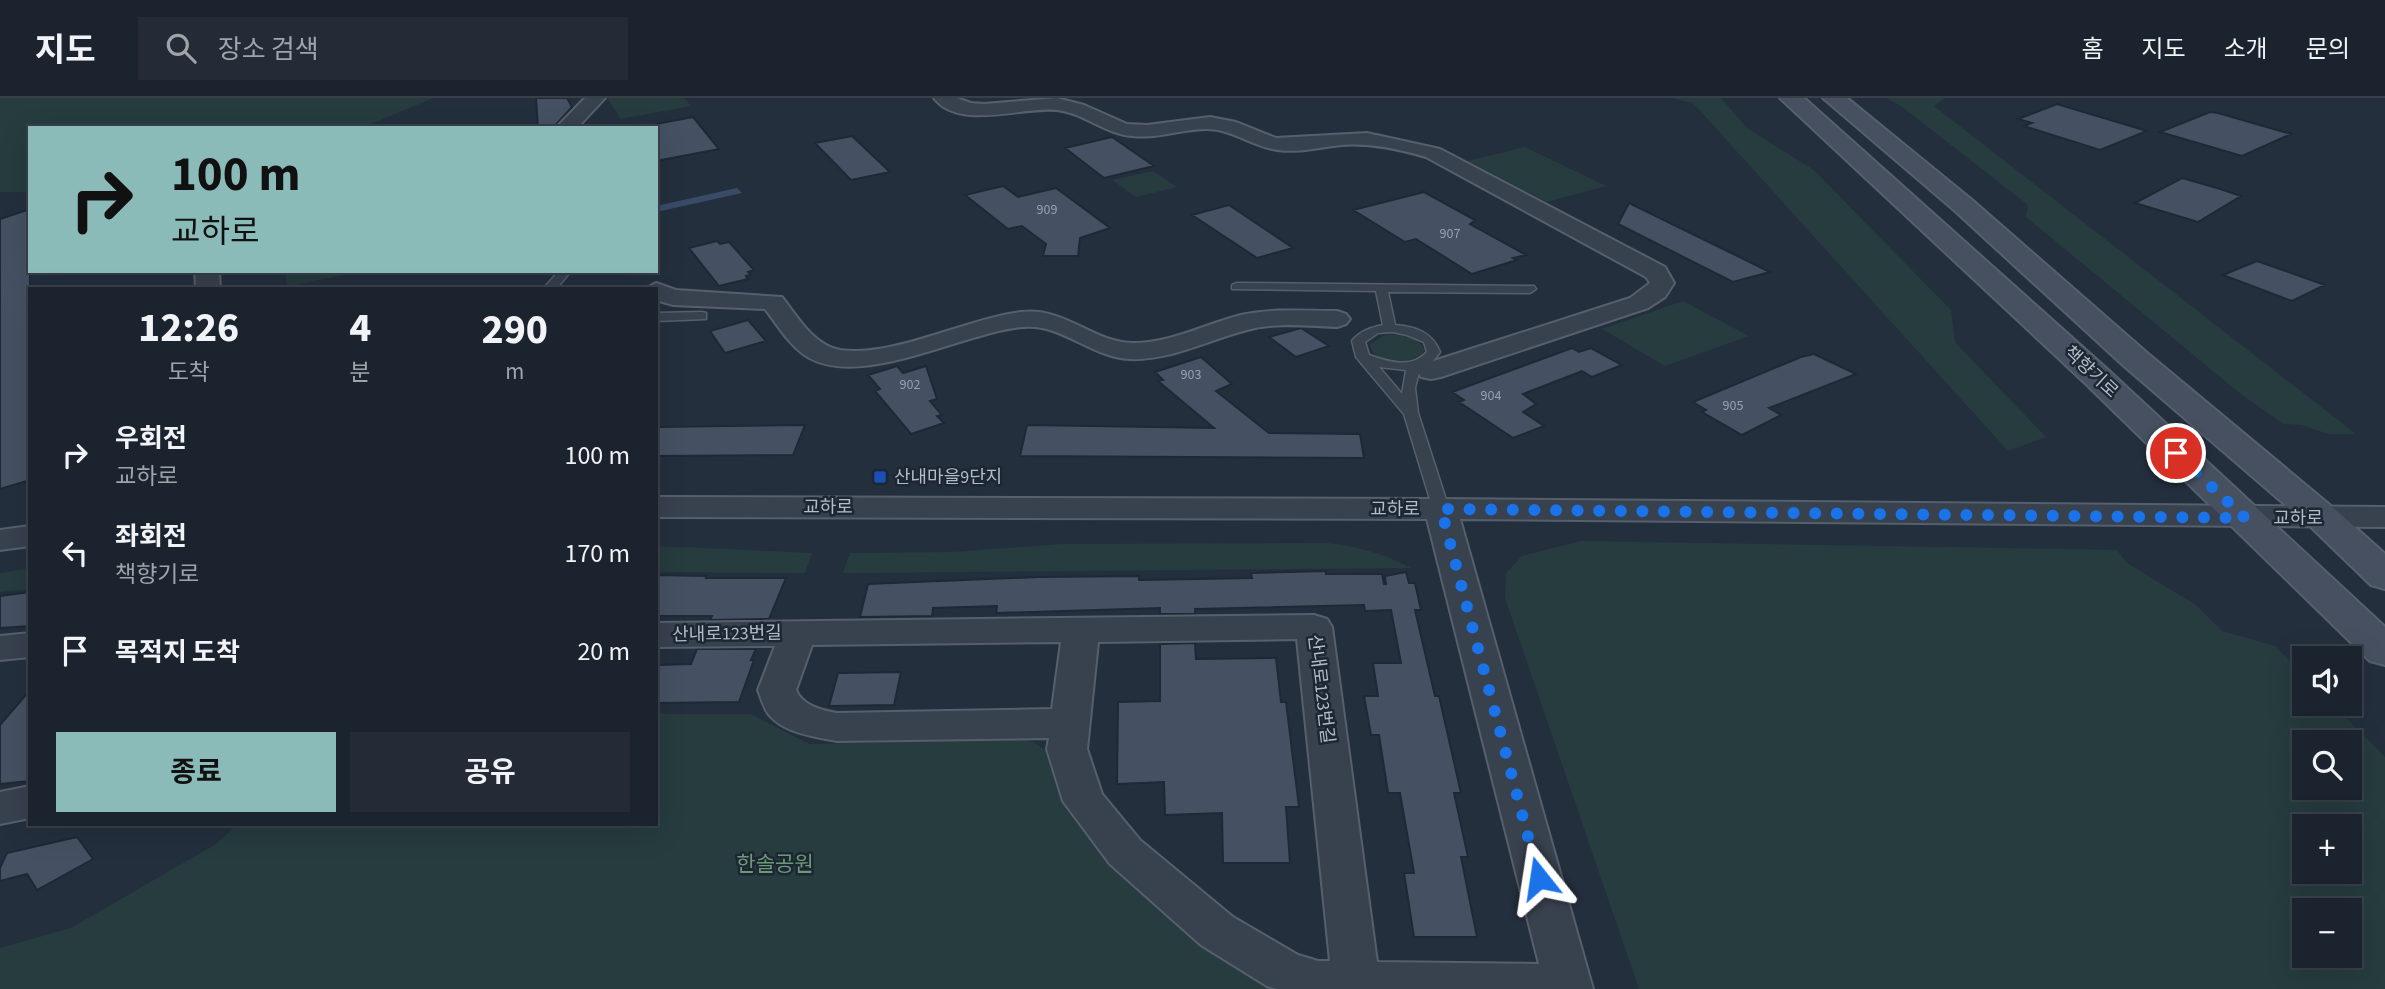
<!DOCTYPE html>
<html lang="ko">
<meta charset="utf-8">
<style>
:root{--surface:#1b232e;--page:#242b36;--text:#f1f3f6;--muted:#a0a4aa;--line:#39404a;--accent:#8bbbb9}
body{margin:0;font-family:"Source Sans 3","Noto Sans KR",sans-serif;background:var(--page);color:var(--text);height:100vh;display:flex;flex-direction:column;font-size:26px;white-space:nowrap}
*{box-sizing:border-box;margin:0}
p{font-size:23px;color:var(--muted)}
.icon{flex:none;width:38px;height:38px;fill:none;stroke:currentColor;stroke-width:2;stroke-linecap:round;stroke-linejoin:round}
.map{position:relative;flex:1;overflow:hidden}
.details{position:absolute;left:28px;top:189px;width:630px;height:539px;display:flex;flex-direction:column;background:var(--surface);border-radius:0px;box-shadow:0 7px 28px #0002,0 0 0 2px var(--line)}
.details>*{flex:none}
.top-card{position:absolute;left:28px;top:28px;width:630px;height:147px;border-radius:0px;box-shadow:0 7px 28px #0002,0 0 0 2px var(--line);background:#8bbbb9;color:#111;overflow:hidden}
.tools{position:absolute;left:2292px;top:548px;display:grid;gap:14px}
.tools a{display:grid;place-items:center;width:70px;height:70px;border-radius:0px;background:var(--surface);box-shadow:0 7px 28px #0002,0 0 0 2px var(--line);font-size:35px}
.pin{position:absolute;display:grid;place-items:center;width:60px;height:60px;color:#fff;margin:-30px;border:4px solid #fff;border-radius:50%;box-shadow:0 2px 7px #0007}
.me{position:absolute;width:77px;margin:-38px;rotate:345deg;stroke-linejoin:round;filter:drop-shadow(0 0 5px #0008)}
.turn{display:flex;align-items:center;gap:24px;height:147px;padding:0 28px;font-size:32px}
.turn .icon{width:91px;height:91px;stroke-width:2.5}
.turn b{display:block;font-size:49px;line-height:60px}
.eta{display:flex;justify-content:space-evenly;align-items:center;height:119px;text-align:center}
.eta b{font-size:42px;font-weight:700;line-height:49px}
.action{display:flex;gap:14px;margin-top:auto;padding:14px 28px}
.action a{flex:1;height:80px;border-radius:0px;background:var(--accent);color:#111;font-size:28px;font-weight:700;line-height:80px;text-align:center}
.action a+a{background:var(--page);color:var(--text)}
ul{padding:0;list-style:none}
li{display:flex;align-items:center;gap:21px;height:98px;padding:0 28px}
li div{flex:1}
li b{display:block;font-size:26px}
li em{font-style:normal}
header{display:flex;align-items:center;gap:42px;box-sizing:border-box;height:98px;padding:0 35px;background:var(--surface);border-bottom:2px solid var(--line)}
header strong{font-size:33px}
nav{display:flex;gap:38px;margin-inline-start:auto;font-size:24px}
.search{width:490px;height:63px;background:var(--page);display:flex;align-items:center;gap:18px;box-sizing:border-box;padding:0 24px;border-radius:0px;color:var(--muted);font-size:26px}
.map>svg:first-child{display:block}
.green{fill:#263c3f;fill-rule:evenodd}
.water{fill:#394c67}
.building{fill:#455162;stroke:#1f2835;stroke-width:2}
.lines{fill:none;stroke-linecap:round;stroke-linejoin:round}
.lane-casing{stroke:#565f6c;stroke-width:3}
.street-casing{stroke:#565f6c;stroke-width:4}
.secondary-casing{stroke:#565f6c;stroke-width:4}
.lane{fill:#38414e;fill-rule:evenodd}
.street{fill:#38414e;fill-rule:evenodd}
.secondary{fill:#465061;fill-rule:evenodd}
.route{stroke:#1a73e8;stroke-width:12;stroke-dasharray:0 21.6}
.transit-dot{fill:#1a4fb4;stroke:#1d2633;stroke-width:2.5}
.labels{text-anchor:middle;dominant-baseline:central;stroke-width:5;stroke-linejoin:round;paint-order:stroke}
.number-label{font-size:14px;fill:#98a1af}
.street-label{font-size:18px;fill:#b4bcc9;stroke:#1d2633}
.poi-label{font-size:18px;fill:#b4bcc9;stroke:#1d2633;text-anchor:start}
.near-park-label{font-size:21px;fill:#6b9a76;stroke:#1d2633}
</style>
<header>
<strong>지도</strong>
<div class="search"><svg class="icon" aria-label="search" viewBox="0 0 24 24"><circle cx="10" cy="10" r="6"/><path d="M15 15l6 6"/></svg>장소 검색</div>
<nav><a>홈</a><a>지도</a><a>소개</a><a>문의</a></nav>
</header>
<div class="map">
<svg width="2385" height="891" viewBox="0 0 2385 891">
<rect width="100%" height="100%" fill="#242f3e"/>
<path class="green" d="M0,0H433L362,30H30V94H0Z
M607,0H684L691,8L621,21Z
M1673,0H1721L1747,30L1814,72L1951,212L1955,244L2046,339L2008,353L1693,5Z
M1887,0H1945L1934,8L2356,336H2328L2302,327L2284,326L2242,297L2026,119L2028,107L1901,8Z
M1525,49L1606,88L1547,104L1468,63Z
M1153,73L1177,89L1136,99L1112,82Z
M285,173H362L287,189Z
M1683,203L1749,238L1665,268L1602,231Z
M1385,237C1400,236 1416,237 1424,251L1423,255C1409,267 1373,268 1370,246Z
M1581,443L2117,452L2127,465L2196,507L2222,533L2275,548L2305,578V606H2332L2385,659V891H1639L1505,500L1506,475L1522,458ZM2350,644V690H2305V644ZM2305,728H2350V774H2305ZM2305,812H2350V858H2305Z
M1326,445C1357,448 1383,455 1411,470L843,475L850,455L952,454L1063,446Z
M656,448L812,455L805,475L656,474Z
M30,470V491L0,494V475Z
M656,616H751L809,646L1028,641L1050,655L1067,713L1110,767L1200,844L1276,891H0V850L71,830L216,746L238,726H656Z"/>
<path class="water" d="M737,90L742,95L656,114V108Z"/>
<path class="building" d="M536,0H567L572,9L553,30H538Z
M2057,6L2147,33L2100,52L2024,28L2032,25L2018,21Z
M2210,14L2218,15L2291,36L2242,58L2160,34Z
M693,19L719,51L656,63V26Z
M852,38L890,74L851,82L815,45Z
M1112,39L1154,68L1104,80L1065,50Z
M2182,80L2217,90L2241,98L2198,124L2135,105Z
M1003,88L1018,99L1056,90L1110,130L1080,140L1078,158H1043L1046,146L1022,128L1008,131L965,97Z
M1424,94L1475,122L1470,126L1526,157L1513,160L1517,162L1472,176L1416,141L1405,144L1353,112Z
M1629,105L1770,174L1733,184L1618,126Z
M1229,107L1293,150L1257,160L1192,117Z
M30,111V382L0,391V121Z
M717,143L720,146L729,144L754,172L748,174L751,177L746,178L748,181L719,188L689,150Z
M2257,163L2325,187L2292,203L2223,177Z
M748,222L766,243L725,255L710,233Z
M1301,230L1329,248L1296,259L1269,239Z
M1572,250L1579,254L1591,250L1622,267L1592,279L1582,273L1523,296L1536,306L1523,314L1544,328L1513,340L1459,304L1464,302L1452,294Z
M1814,256L1856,276L1769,310L1781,317L1742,337L1702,314L1706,312L1693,304L1801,259Z
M1201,259L1232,286L1216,293L1269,335L1360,336L1364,360L1020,358L1027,327L1214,330L1158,283L1163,282L1155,274Z
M897,268L903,275L926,268L937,301L930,303L942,317L937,318L944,325L911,336L875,293L880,291L868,277Z
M805,327L793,357L656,358V329Z
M1326,473V476H1382L1384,486H1386L1385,478L1406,474L1409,485H1415L1421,512H1415L1435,598H1439L1461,695H1454L1468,759H1461L1477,839H1414L1404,775H1414L1400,695H1388L1379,637H1371L1364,598H1378L1373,565H1401L1391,512L1365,513L1364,507L1195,511V516H1160V510L996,515L997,508L933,510L932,518L860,519L868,486L1038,479L1139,478V482L1252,480L1251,475Z
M656,477L707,478L706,480H786L769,521L710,522L712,518H656Z
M30,494V528L0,530V498Z
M1195,545L1196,561L1276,560L1281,604H1286L1299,709H1286L1290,765H1223L1222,715L1165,717L1164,684L1117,686L1118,604L1160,603V546Z
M697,551H756L751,562H754L739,604L656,605V567L691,566Z
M901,574L894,607L829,608L838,575Z
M30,592V683L0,686V627Z
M77,739L93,761L37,792L27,776L0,783V770L7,755Z"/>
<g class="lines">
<g class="lane-casing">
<path id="lane" d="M559,173H571L556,191H543Z
M1236,185L1534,188L1536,191L1530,195L1388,194L1395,227C1416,229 1432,234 1440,254L1433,263L1420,270L1415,290L1418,315L1449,411L1446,414H1436L1433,411L1404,316L1356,259L1352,243C1360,233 1370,230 1383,227L1376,193L1232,191V187ZM1393,234L1407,237L1424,244L1427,254C1411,271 1389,264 1369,257L1365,244L1378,235ZM1379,269L1406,272L1402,296Z
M702,214L706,215V221L656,223V215Z"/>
</g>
<g class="street-casing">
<path id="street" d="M585,0H605L577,30H556Z
M934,0H957L971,5L984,6L1057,0L1084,7L1127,26L1147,27L1210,19L1236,24L1276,40L1367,35L1440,51L1665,169L1674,185L1665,199L1648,210L1441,279L1431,281L1421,279L1417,273L1421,267L1630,200L1650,185L1646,179L1426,59C1398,51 1371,45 1342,47C1320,49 1299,55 1278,52C1253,49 1232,31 1207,31C1182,31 1157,41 1132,38C1105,36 1084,15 1057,12C1023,8 959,33 934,0Z
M195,173H219L220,191H196Z
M656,185L676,192L782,199C797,218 813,247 840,252C893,260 967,220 1022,214C1065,209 1094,245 1133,245C1171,245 1205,226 1241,217C1273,210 1305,213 1337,213L1346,216L1350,221L1346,226L1337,229C1308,228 1276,224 1247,232C1208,242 1170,263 1129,261C1091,259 1062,226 1024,229C964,233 857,295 803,256C787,244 777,226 765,211L673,207L656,202V191H645Z
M656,399L1441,401L2385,409V429L1460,421L1593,891H1277L1267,888L1201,847L1110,766L1063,703L1047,651L1049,640L837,643C815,639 785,635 770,618C764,611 761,600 758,592L775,548L656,549V525L1314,517L1327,521L1332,529L1377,864L1539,866L1427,421L656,419ZM1297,541L1330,863H1318L1298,857L1233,819L1140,742L1102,696L1087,651L1098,544ZM1061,544L1052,611L837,615C821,612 803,608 796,592L812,547Z
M30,428V448L0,452V432Z
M30,535V559L0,562V538Z
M30,688V720L0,726V694Z"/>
</g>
<g class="secondary-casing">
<path id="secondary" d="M1780,0H1804L2107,271L2385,529V567L2370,563L2085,285Z
M1823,0H1847L1972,102L2146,254L2337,413L2385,456V491L2371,487L2311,429L2124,268L1954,112Z"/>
</g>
<use href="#lane" class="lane"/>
<use href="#street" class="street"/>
<use href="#secondary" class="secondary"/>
</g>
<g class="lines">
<path class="route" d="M1539,780L1441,411L2245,420L2176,355"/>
</g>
<rect class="transit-dot" x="873" y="372" width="14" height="14" rx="3.5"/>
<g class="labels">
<g class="number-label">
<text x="1047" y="112">909</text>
<text x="1450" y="136">907</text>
<text x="1191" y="277">903</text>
<text x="910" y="287">902</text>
<text x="1491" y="298">904</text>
<text x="1733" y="308">905</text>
</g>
<g class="street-label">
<text transform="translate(2091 274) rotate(43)">책향기로</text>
<text x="828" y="409">교하로</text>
<text x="1395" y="411">교하로</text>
<text x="2298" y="420">교하로</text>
<text transform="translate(727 536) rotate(-1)">산내로123번길</text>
<text transform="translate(1321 591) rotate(83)">산내로123번길</text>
</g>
<g class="poi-label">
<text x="894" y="379">산내마을9단지</text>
</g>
<g class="near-park-label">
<text x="775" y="766">한솔공원</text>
</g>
</g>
</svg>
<div class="tools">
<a><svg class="icon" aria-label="sound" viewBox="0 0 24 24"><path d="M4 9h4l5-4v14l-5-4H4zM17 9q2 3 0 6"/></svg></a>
<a><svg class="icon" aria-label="search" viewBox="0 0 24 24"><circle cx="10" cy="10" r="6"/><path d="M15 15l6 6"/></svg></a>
<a>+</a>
<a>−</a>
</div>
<div class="pin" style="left:2176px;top:355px;background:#d93025"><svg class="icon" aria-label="arrive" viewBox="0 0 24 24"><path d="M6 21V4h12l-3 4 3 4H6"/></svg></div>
<svg class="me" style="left:1539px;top:780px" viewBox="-20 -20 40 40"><path d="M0-17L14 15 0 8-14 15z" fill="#1a73e8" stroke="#fff" stroke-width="4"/></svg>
<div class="top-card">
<div class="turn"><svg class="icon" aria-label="right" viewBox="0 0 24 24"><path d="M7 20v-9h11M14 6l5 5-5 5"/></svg><div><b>100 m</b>교하로</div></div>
</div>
<section class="details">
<div class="eta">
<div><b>12:26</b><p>도착</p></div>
<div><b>4</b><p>분</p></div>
<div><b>290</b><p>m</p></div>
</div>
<ul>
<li><svg class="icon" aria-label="right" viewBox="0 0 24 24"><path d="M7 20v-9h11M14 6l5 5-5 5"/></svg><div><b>우회전</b><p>교하로</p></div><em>100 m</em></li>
<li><svg class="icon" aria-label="left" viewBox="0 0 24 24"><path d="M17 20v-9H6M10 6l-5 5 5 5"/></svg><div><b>좌회전</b><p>책향기로</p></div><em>170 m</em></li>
<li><svg class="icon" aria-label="arrive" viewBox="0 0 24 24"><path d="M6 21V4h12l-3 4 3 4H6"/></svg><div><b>목적지 도착</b></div><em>20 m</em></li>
</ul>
<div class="action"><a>종료</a><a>공유</a></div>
</section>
</div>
